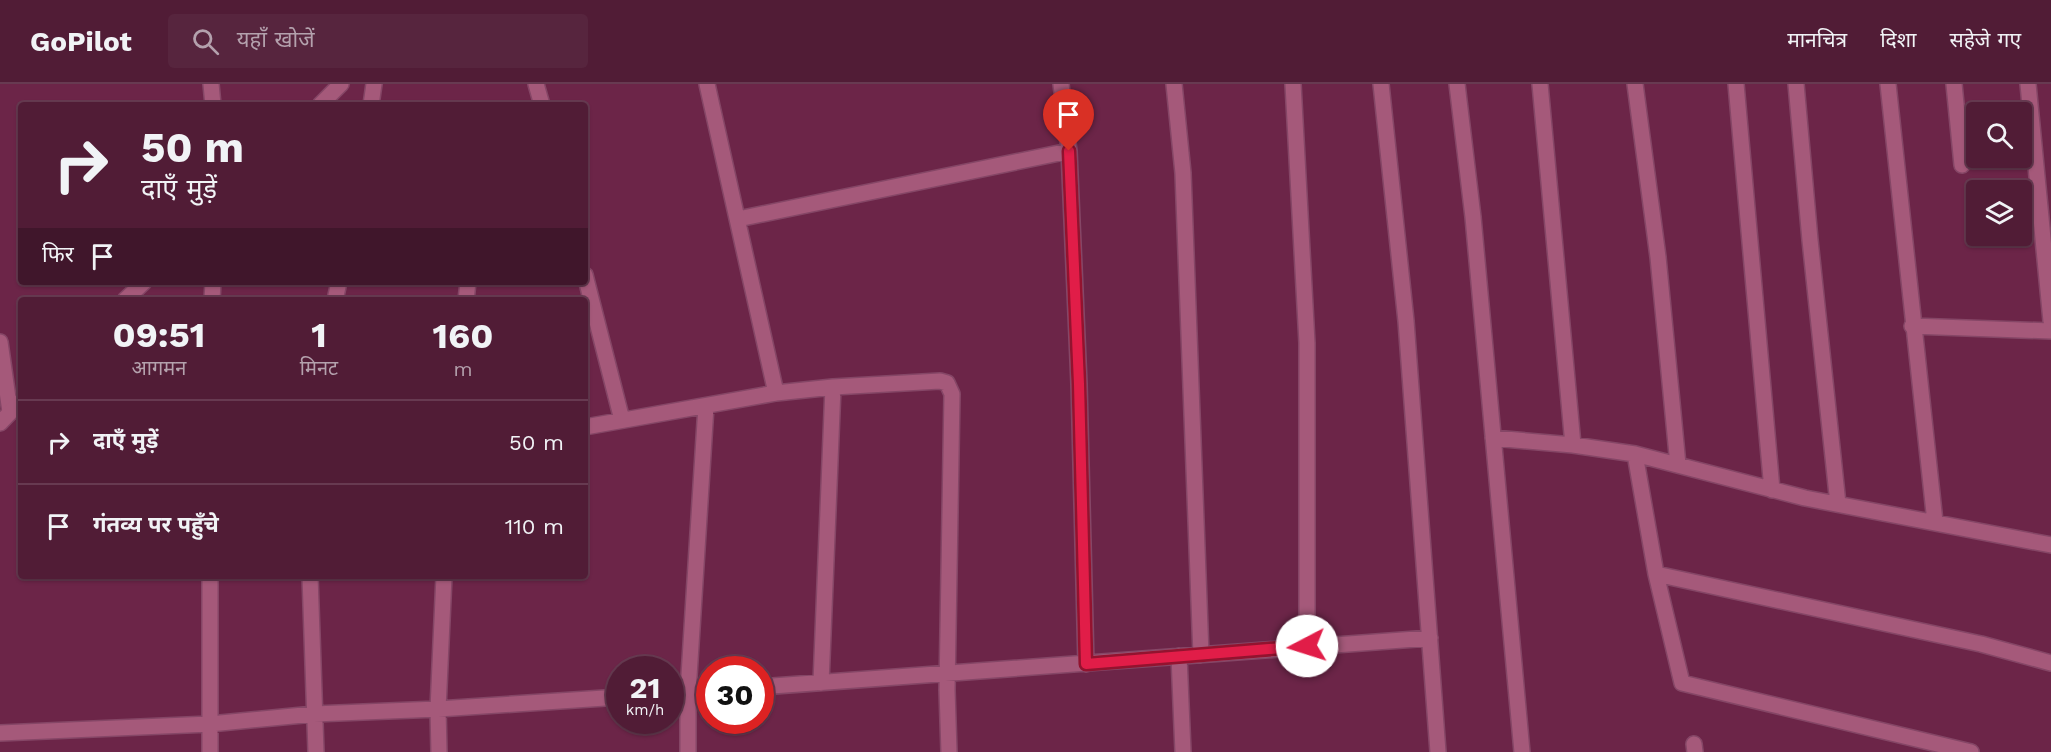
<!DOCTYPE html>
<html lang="hi">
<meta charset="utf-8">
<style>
:root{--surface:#511c36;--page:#57253e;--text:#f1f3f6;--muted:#b4a1ad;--line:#673a51}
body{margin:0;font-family:"Work Sans","Noto Sans Devanagari",sans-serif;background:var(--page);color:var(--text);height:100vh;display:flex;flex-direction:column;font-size:22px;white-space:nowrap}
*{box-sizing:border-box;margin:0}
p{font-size:20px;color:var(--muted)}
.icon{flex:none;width:33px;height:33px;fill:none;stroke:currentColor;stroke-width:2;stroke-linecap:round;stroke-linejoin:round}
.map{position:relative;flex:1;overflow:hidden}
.panel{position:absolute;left:18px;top:213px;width:570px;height:282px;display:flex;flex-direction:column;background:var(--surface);border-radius:6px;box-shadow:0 2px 4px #0004,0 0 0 2px var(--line)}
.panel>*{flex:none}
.top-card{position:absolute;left:18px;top:18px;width:570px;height:183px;border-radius:6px;box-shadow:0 2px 4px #0004,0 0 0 2px var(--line);background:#511c36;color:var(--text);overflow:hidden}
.fabs{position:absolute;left:1966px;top:18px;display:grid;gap:12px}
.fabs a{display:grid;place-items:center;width:66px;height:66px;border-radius:6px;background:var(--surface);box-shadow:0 2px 4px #0004,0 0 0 2px var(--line);font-size:30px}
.speed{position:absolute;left:606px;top:572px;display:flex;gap:12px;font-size:30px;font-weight:700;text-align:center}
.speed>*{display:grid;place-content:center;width:78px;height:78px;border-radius:50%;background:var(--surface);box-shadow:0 2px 4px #0004,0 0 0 2px var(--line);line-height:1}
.speed small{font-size:15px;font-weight:400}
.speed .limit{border:9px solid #d22;background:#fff;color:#111}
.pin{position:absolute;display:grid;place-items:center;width:51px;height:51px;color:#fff;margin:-62px -26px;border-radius:50% 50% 50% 0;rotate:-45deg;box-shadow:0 0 6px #0007}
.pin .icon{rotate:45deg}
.me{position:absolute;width:66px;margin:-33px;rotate:265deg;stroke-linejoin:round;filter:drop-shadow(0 0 4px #0008)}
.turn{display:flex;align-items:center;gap:21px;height:126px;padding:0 24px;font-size:27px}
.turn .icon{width:78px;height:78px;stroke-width:2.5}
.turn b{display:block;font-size:42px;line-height:51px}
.then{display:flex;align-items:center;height:57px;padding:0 24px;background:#0003;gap:12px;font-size:22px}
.eta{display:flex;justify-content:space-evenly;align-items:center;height:102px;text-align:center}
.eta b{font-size:36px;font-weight:700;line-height:42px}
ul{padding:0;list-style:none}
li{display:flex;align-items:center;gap:18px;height:84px;padding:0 24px;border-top:2px solid var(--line)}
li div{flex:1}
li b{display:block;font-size:22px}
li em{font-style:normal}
header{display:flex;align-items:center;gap:36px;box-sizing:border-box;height:84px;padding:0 30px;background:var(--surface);border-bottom:2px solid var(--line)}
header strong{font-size:28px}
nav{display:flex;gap:33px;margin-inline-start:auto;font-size:21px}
.search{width:420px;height:54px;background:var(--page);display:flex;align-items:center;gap:15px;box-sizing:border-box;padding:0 21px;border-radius:6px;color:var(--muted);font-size:22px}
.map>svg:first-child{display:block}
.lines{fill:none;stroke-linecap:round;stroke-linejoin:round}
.street-casing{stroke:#854666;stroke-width:18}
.secondary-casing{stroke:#854666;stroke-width:18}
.street{stroke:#a5597a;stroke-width:15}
.secondary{stroke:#a5597a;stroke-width:15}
.route-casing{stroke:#92132f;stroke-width:15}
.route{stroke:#e11d48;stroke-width:10}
</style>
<header>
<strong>GoPilot</strong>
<div class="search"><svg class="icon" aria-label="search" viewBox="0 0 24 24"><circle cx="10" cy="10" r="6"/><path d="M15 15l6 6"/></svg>यहाँ खोजें</div>
<nav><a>मानचित्र</a><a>दिशा</a><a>सहेजे गए</a></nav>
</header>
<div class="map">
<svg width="2051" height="668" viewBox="0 0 2051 668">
<rect width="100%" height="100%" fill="#6c2548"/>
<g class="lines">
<g class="street-casing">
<path id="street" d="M211,0L213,21
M536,0L542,21
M707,0L776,309
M1061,0L1069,67L1079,300L1086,580
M1174,0L1183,89L1201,571
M1293,0L1307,259V562
M1381,0L1406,237L1438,668
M1457,0L1473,133L1522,668
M1540,0L1573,361
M1635,0L1658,173L1678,381
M1736,0L1772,406
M1796,0L1810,156L1838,420
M1888,0L1935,438
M1954,0L1962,81
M2028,0L2051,237
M371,21L374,0
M738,135L1069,67
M585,191L622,336
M212,216L213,198
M335,216L339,198
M466,216L468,198
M1912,242L2051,247
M0,258L10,328
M585,343L776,309L833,303L940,297L947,299L952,310L947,606L949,668
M1493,354L1573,361L1635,370L1805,414L2051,461
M1635,370L1656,490L1682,599L1971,668
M1656,490L1981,560L2051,579
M310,492L316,668
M1179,572L1183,668
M821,599L833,303
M760,603L1430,554
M670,609L710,606
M0,649L210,640L314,630L438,625L620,613
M1694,660L1695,668
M210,668V492
M439,668L438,625L444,492
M688,668V608L706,322"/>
</g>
<g class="secondary-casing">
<path id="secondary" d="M320,21L341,0
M125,216L144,198
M0,339L21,317"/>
</g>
<use href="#street" class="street"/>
<use href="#secondary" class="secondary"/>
</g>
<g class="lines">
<g class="route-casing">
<path id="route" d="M1069,67L1079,300L1086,580L1307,562"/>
</g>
<use href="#route" class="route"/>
</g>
</svg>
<div class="fabs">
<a><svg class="icon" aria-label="search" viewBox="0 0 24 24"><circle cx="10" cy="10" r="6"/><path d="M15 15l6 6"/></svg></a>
<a><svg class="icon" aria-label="layers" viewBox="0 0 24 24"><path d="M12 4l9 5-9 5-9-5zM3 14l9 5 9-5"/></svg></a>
</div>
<div class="speed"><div>21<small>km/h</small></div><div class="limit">30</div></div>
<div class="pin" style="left:1069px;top:67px;background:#d93025"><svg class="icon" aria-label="arrive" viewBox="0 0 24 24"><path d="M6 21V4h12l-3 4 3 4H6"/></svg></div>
<svg class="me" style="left:1307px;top:562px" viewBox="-20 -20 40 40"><circle r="19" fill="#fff"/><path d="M0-13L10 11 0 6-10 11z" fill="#e11d48"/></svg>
<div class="top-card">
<div class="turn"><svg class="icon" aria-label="right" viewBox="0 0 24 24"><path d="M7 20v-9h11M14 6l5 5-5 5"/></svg><div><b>50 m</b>दाएँ मुड़ें</div></div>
<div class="then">फिर<svg class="icon" aria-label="arrive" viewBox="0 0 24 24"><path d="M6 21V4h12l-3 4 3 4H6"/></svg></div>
</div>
<section class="panel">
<div class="eta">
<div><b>09:51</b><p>आगमन</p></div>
<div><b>1</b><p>मिनट</p></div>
<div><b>160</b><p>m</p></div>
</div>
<ul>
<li><svg class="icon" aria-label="right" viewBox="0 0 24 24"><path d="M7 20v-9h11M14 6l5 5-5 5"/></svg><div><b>दाएँ मुड़ें</b></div><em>50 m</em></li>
<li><svg class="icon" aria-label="arrive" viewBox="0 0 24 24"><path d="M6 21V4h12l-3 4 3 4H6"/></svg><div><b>गंतव्य पर पहुँचे</b></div><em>110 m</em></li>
</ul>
</section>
</div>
